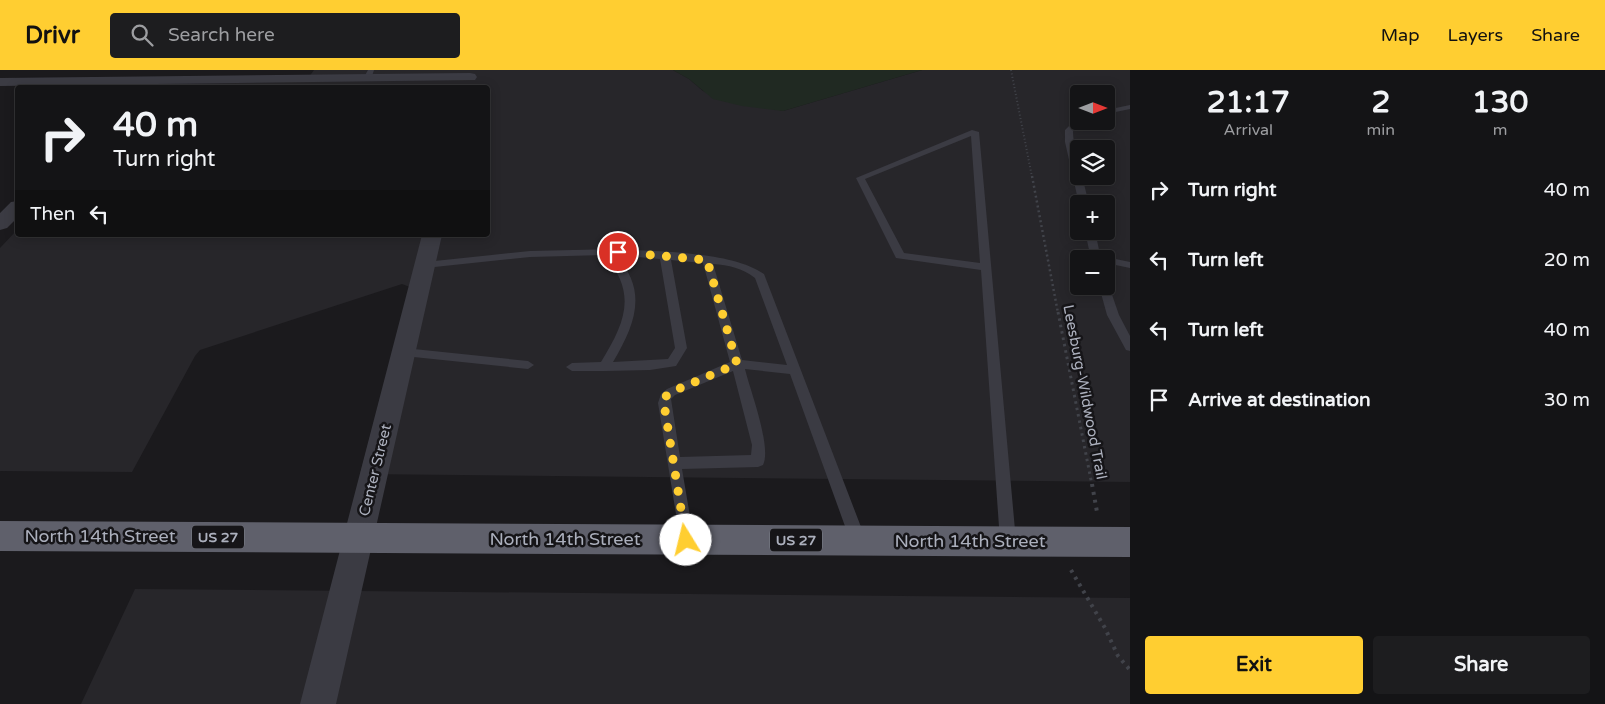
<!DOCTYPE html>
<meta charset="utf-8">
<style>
:root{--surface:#141416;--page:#1d1d1f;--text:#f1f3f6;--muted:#9d9ea1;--line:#333335;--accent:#ffce31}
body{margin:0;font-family:"Varela Round",sans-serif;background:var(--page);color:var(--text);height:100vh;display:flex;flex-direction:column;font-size:19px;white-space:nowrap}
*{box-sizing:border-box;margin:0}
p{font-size:16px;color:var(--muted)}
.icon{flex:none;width:28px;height:28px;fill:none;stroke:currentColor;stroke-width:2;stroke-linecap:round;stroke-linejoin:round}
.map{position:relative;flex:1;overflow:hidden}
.panel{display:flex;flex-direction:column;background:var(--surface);width:475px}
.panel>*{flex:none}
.top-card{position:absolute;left:15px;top:15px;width:475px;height:152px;border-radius:5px;box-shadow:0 2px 12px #0003,0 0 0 1px var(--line);background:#141416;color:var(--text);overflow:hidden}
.needle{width:32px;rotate:90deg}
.controls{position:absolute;left:1070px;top:15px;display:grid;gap:10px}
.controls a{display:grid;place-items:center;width:45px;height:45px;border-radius:5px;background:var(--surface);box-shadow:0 2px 12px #0003,0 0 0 1px var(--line);font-size:25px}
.pin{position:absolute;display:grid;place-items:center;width:42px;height:42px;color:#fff;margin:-21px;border:2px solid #fff;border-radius:50%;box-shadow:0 1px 5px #0007}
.me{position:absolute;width:55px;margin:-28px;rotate:351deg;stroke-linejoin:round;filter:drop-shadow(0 0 4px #0008)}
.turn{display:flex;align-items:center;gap:18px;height:105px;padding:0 15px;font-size:22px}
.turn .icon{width:65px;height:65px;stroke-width:2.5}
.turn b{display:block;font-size:35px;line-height:42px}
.then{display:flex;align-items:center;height:48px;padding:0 15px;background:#0003;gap:10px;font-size:19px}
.eta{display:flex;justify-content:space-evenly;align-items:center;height:85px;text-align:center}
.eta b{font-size:30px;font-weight:700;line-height:35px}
.button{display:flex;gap:10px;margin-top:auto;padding:10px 15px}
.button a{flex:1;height:58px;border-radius:5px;background:var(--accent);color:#111;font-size:20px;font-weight:700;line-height:58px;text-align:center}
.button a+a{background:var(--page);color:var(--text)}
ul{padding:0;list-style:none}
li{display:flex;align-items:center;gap:15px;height:70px;padding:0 15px}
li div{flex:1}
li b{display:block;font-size:19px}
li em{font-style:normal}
header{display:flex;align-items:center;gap:30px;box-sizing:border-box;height:70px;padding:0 25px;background:var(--accent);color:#111}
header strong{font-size:24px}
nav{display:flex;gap:28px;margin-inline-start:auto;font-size:18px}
.search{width:350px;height:45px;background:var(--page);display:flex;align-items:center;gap:12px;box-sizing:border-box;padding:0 18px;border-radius:5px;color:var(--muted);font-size:19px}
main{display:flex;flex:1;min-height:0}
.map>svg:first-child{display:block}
.built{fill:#27262a;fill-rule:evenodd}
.green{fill:#202922}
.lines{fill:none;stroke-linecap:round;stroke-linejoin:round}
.path-far3{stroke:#41434a;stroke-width:2;stroke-dasharray:1 2.5;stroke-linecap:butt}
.path-far2{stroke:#41434a;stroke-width:2.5;stroke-dasharray:2 3;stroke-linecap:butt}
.path-far1{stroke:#41434a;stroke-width:3;stroke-dasharray:2.5 4;stroke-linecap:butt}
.path{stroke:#41434a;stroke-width:4;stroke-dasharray:3 5;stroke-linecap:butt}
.service{fill:#3b3b43;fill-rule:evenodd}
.minor{fill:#3b3b43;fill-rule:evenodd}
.trunk{fill:#5f606b;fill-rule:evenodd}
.route{stroke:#ffce31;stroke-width:9;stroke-dasharray:0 16.2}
.labels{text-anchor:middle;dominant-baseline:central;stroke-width:5;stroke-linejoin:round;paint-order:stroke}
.shield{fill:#161518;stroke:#7f828c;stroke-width:1}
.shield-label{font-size:14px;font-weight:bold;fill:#acb0bd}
.street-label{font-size:15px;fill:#acb0bd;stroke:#161518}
.near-street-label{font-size:18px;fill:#acb0bd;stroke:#161518}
</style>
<header>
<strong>Drivr</strong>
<div class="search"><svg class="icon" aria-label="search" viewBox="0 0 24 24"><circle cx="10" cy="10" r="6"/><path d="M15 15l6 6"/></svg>Search here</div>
<nav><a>Map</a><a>Layers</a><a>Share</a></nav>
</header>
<main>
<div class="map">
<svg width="1130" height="634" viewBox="0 0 1130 634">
<rect width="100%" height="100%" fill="#1b1a1d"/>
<path class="built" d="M314,0H673L689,9L703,21L783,41L922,0H1130V412L360,404L410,217L402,214L200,280L195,286L132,402L0,401V178L17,160L18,165H488V18L157,17L166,8L309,7ZM1079,24H1106V51H1079ZM1079,79H1106V106H1079ZM1079,134H1106V161H1079ZM1079,189H1106V216H1079Z
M135,519L1130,528V634H81Z"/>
<path class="green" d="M673,0H922L783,41L742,36L713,29L689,9Z"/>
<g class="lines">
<path class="path-far3" d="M1011,0L1032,107"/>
<path class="path-far2" d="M1032,106L1058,243"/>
<path class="path-far1" d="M1058,242L1092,415"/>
<path class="path" d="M1092,414L1097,442
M1071,500L1105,558L1118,586L1130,600"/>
<path class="service" d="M368,0H374L371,9L367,11L363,9Z
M1130,35V39L1106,44V40Z
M1076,49L1083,51L1073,61C1073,76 1079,91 1079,106H1082L1089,134H1079L1065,72V60Z
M972,60L979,62L1016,471L1013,476L1008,478L1003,476L1000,471L981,200L896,188L856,108ZM971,66L980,193L904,183L865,109Z
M1085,161H1095L1101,189H1091Z
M618,179C658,182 731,181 764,204L866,470L863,475L858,477L853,475L850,470L790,304L745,299C750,320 772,377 763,395L758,397L682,399L694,470L691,475L686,477L681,475L658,333L661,324L667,319L730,292L703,193L671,190L687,278L676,296L650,300L604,301H572L566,297L572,293L601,292C625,253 638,223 604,185L530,187L425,198L420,195L425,192L530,181ZM615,185L660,189L675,278L668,289L613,292C635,255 649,220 615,185ZM713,194C729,195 742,198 755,208L787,295L742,290ZM733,301L752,375L751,385L680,387L671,329L675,325Z
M1106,187L1130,192V198L1106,193V189H1102Z
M1106,213L1109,216L1119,245L1130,266V281L1126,280L1107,245L1099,216H1106Z
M404,278L528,291L534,295L528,299L404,286L398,282Z"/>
<path class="minor" d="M470,3L475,4L477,7L475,10L0,16V8Z
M18,131V147L7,158L0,160V143L11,132Z
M422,165H442L336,634H300Z"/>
<path class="trunk" d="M0,451L1130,457V487L0,481Z"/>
</g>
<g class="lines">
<path class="route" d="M618,182L707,190L737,294L671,322L665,327L664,334L686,470"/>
</g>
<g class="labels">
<g class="shield">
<rect x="192" y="455.5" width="52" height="23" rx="4"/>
<rect x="770" y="458.5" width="52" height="23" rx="4"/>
</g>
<g class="shield-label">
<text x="218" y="467">US 27</text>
<text x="796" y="470">US 27</text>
</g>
<g class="street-label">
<text transform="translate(1085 322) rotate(79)">Leesburg-Wildwood Trail</text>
<text transform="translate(375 400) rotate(-76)">Center Street</text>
</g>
<g class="near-street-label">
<text x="100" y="466">North 14th Street</text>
<text x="565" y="469">North 14th Street</text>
<text x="970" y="471">North 14th Street</text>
</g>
</g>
</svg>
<div class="controls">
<a><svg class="needle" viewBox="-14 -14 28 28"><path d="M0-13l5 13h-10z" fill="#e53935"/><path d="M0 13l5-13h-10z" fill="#9d9ea1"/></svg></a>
<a><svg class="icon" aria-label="layers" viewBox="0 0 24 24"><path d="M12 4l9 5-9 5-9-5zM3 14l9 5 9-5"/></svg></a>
<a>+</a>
<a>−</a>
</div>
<div class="pin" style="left:618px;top:182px;background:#d93025"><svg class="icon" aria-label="arrive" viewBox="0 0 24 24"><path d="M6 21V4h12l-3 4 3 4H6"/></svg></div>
<svg class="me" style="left:686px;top:470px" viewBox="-20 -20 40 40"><circle r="19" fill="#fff"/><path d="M0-13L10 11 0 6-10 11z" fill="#ffce31"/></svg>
<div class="top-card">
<div class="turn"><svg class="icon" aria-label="right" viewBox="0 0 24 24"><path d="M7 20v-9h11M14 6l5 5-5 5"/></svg><div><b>40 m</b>Turn right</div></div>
<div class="then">Then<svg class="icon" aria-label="left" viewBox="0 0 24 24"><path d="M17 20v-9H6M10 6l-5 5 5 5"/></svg></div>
</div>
</div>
<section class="panel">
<div class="eta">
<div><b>21:17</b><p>Arrival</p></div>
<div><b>2</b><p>min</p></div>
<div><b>130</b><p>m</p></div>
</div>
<ul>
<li><svg class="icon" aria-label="right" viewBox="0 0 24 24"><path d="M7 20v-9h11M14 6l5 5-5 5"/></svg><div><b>Turn right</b></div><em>40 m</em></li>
<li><svg class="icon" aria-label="left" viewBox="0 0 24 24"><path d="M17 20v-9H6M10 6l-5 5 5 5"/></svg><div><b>Turn left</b></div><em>20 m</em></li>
<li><svg class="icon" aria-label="left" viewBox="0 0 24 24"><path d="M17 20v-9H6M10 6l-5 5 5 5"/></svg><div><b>Turn left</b></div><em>40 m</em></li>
<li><svg class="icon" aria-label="arrive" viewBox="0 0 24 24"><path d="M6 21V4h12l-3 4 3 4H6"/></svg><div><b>Arrive at destination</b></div><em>30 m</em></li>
</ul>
<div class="button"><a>Exit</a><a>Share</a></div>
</section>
</main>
